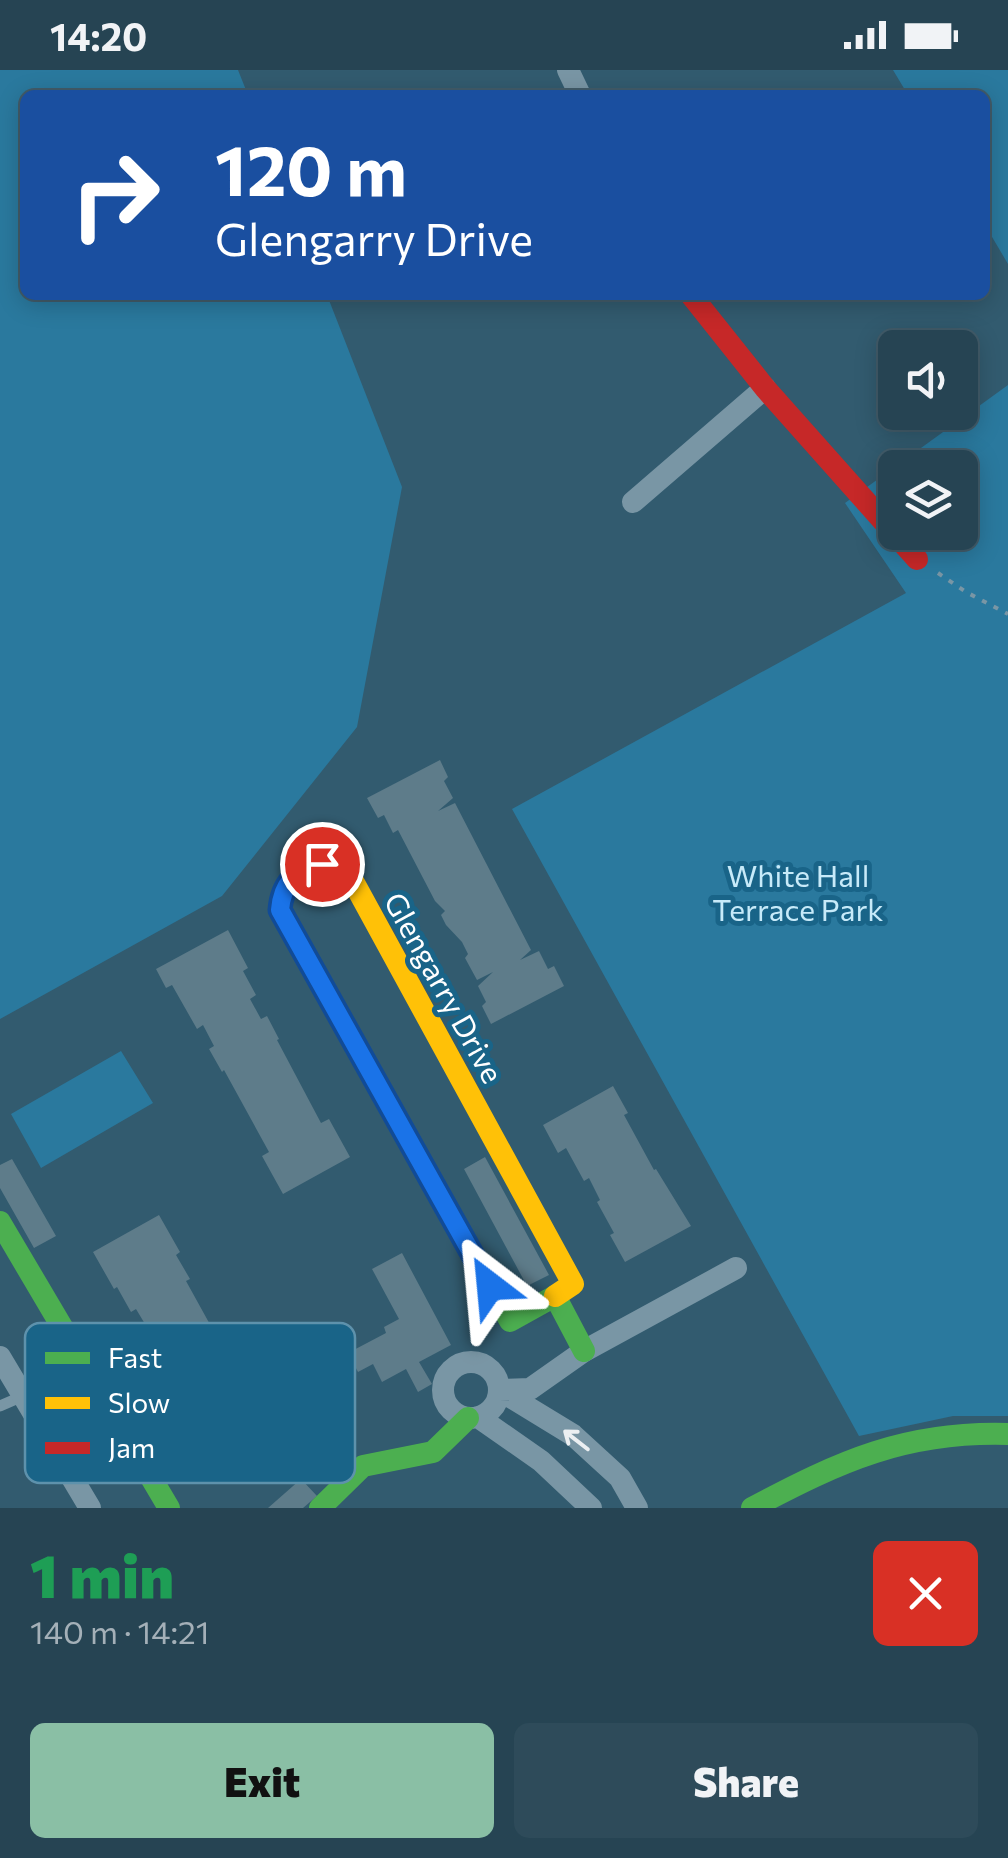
<!DOCTYPE html>
<meta charset="utf-8">
<style>
:root{--surface:#264453;--page:#2e4b5a;--text:#f1f3f6;--muted:#a4b0b8;--line:#425c6a;--accent:#8abfa5}
body{margin:0;font-family:Commissioner,sans-serif;background:var(--page);color:var(--text);height:100vh;display:flex;flex-direction:column;font-size:38px;white-space:nowrap}
*{box-sizing:border-box;margin:0}
p{font-size:32px;color:var(--muted)}
.icon{flex:none;width:55px;height:55px;fill:none;stroke:currentColor;stroke-width:2;stroke-linecap:round;stroke-linejoin:round}
.map{position:relative;height:1438px;overflow:hidden}
.side{display:flex;flex-direction:column;background:var(--surface);flex:1}
.side>*{flex:none}
.guide{position:absolute;left:20px;top:20px;width:970px;height:210px;border-radius:15px;box-shadow:0 5px 25px #0003,0 0 0 2px var(--line);background:#1a4fa0;color:#fff;overflow:hidden}
.fabs{position:absolute;left:878px;top:260px;display:grid;gap:20px}
.fabs a{display:grid;place-items:center;width:100px;height:100px;border-radius:15px;background:var(--surface);box-shadow:0 5px 25px #0003,0 0 0 2px var(--line);font-size:50px}
.pin{position:absolute;display:grid;place-items:center;width:85px;height:85px;color:#fff;margin:-42px;border:5px solid #fff;border-radius:50%;box-shadow:0 2px 10px #0007}
.me{position:absolute;width:110px;margin:-55px;rotate:331deg;stroke-linejoin:round;filter:drop-shadow(0 0 8px #0008)}
.turn{display:flex;align-items:center;gap:35px;height:210px;padding:0 30px;font-size:45px}
.turn .icon{width:130px;height:130px;stroke-width:2.5}
.turn b{display:block;font-size:70px;line-height:85px}
.round{display:grid;place-items:center;flex:none;width:105px;height:105px;border-radius:15px;background:var(--page)}
.summary{display:flex;align-items:center;justify-content:space-between;height:170px;padding:0 30px}
h1{font-size:60px;font-weight:800;line-height:75px;color:#1e9e55}
.action{display:flex;gap:20px;margin-top:auto;padding:20px 30px}
.action a{flex:1;height:115px;border-radius:15px;background:var(--accent);color:#111;font-size:40px;font-weight:800;line-height:115px;text-align:center}
.action a+a{background:var(--page);color:var(--text)}
.status{display:flex;justify-content:space-between;align-items:center;height:70px;padding:0 50px;background:var(--surface);direction:ltr}
.status svg{height:28px;fill:currentColor}
.map>svg:first-child{display:block}
.green{fill:#2a799e;fill-rule:evenodd}
.building{fill:#5e7c8a}
.lines{fill:none;stroke-linecap:round;stroke-linejoin:round}
.path{stroke:#7996a5;stroke-width:4;stroke-dasharray:5 8;stroke-linecap:butt}
.lane{stroke:#7996a5;stroke-width:11}
.street{stroke:#7996a5;stroke-width:22}
.fast{stroke:#4caf50;stroke-width:22}
.slow{stroke:#ffc107;stroke-width:22}
.jam{stroke:#c62828;stroke-width:22}
.oneway{stroke:#ebeff2}
.route-casing{stroke:#114b97;stroke-width:25}
.route{stroke:#1a73e8;stroke-width:18}
.labels{text-anchor:middle;dominant-baseline:central;stroke-width:10;stroke-linejoin:round;paint-order:stroke}
.park-label{font-size:30px;fill:#c7eaf9;stroke:#196488}
.street-label{font-size:30px;fill:#fff;stroke:#196488}
.key{fill:#196488;stroke:#5e92ac;stroke-width:2.5}
.key-label{font-size:28px;fill:#fff}
</style>
<div class="status"><b>14:20</b><svg viewBox="0 0 49 12"><path d="M0 12V9h3v3zM5 12V6h3v6zM10 12V3h3v9zM15 12V0h3v12zM26 1h20v11H26zM47 4h2v5h-2z"/></svg></div>
<div class="map">
<svg width="1008" height="1438" viewBox="0 0 1008 1438">
<rect width="100%" height="100%" fill="#325b6f"/>
<path class="green" d="M0,0H238L248,25H25V225H327L402,417L357,657L222,826L0,949Z
M893,0H1008V194L985,155V25H908Z
M1008,315V1346H953L859,1366L512,739L906,523L845,433ZM895,398H960V462H895Z
M121,981L153,1033L41,1098L11,1044Z"/>
<path class="building" d="M440,690L448,707L444,711L453,728L438,741L455,733L531,880L520,890L539,881L548,899L554,896L564,916L491,954L482,936L486,932L478,916L493,902L477,910L465,888L468,884L462,872L446,855L441,845L445,841L435,831L398,760L393,763L384,745L378,748L367,728Z
M228,860L248,898L243,901L256,925L250,929L261,949L267,946L279,969L277,970L321,1053L329,1049L350,1087L283,1124L262,1086L269,1082L224,1000L222,1002L209,979L214,976L203,955L197,959L172,915L166,918L156,899Z
M613,1016L628,1043L624,1045L654,1100L656,1099L691,1156L625,1192L610,1165L614,1163L597,1132L600,1130L589,1108L584,1111L566,1078L558,1083L543,1055Z
M485,1087L549,1205L527,1216L464,1099Z
M12,1089L56,1166L34,1178L0,1118V1095Z
M159,1145L180,1182L176,1185L190,1209L186,1211L255,1336L259,1333L270,1353L275,1350L286,1368L214,1409L203,1389L208,1386L199,1369L204,1366L145,1261L148,1259L136,1239L131,1242L117,1217L114,1219L93,1182Z
M402,1183L451,1275L419,1292L432,1314L418,1322L406,1299L382,1312L373,1294L358,1302L348,1283L386,1263L384,1257L399,1249L372,1199Z
M301,1409L317,1426L303,1438H268Z"/>
<g class="lines">
<path class="path" d="M938,503L966,522L1008,544"/>
<path class="lane" d="M0,1336L23,1326"/>
<path class="street" d="M568,0L580,25
M633,432L765,318
M0,1287L90,1438
M443 1320a28 28 0 1 1 56 0a28 28 0 1 1-56 0Z
M499,1320L530,1319L584,1281L736,1198
M499,1320L573,1365L620,1408L637,1438
M478,1347L541,1391L591,1438"/>
<path class="fast" d="M315,796C292,803 284,818 280,840L510,1251L555,1226L584,1281
M0,1152L169,1438
M320,1438L363,1396L433,1382L468,1348
M752,1438C840,1391 906,1361 1008,1364"/>
<path class="slow" d="M315,796L335,797L348,802L573,1214L555,1226"/>
<path class="jam" d="M691,225L765,318L917,489"/>
</g>
<defs><path id="oneway-shaft" d="M-6 0H5M1.5-3L5.5 0L1.5 3" fill="none" stroke-width="1.6" stroke-linecap="round" stroke-linejoin="round" transform="scale(2.5)"/></defs>
<use class="oneway" href="#oneway-shaft" transform="translate(576 1370) rotate(-142)"/>
<g class="lines">
<g class="route-casing">
<path id="route" d="M322,794C296,799 282,814 280,840L490,1216"/>
</g>
<use href="#route" class="route"/>
</g>
<g class="labels">
<g class="park-label">
<text x="798" y="804">White Hall<tspan x="798" dy="34">Terrace Park</tspan></text>
</g>
<g class="street-label">
<text transform="translate(445 917) rotate(61)">Glengarry Drive</text>
</g>
</g>
<rect x="25" y="1253" width="330" height="160" rx="15" class="key"/>
<rect x="45" y="1282" width="45" height="12" fill="#4caf50"/>
<rect x="45" y="1327" width="45" height="12" fill="#ffc107"/>
<rect x="45" y="1372" width="45" height="12" fill="#c62828"/>
<g class="key-label">
<text x="108" y="1298">Fast</text>
<text x="108" y="1343">Slow</text>
<text x="108" y="1388">Jam</text>
</g>
</svg>
<div class="fabs">
<a><svg class="icon" aria-label="sound" viewBox="0 0 24 24"><path d="M4 9h4l5-4v14l-5-4H4zM17 9q2 3 0 6"/></svg></a>
<a><svg class="icon" aria-label="layers" viewBox="0 0 24 24"><path d="M12 4l9 5-9 5-9-5zM3 14l9 5 9-5"/></svg></a>
</div>
<div class="pin" style="left:322px;top:794px;background:#d93025"><svg class="icon" aria-label="arrive" viewBox="0 0 24 24"><path d="M6 21V4h12l-3 4 3 4H6"/></svg></div>
<svg class="me" style="left:490px;top:1216px" viewBox="-20 -20 40 40"><path d="M0-17L14 15 0 8-14 15z" fill="#1a73e8" stroke="#fff" stroke-width="4"/></svg>
<div class="guide">
<div class="turn"><svg class="icon" aria-label="right" viewBox="0 0 24 24"><path d="M7 20v-9h11M14 6l5 5-5 5"/></svg><div><b>120 m</b>Glengarry Drive</div></div>
</div>
</div>
<section class="side">
<div class="summary"><div><h1>1 min</h1><p>140 m · 14:21</p></div><a class="round" style="background:#d93025;color:#fff"><svg class="icon" aria-label="close" viewBox="0 0 24 24"><path d="M6 6l12 12M18 6L6 18"/></svg></a></div>
<div class="action"><a>Exit</a><a>Share</a></div>
</section>
